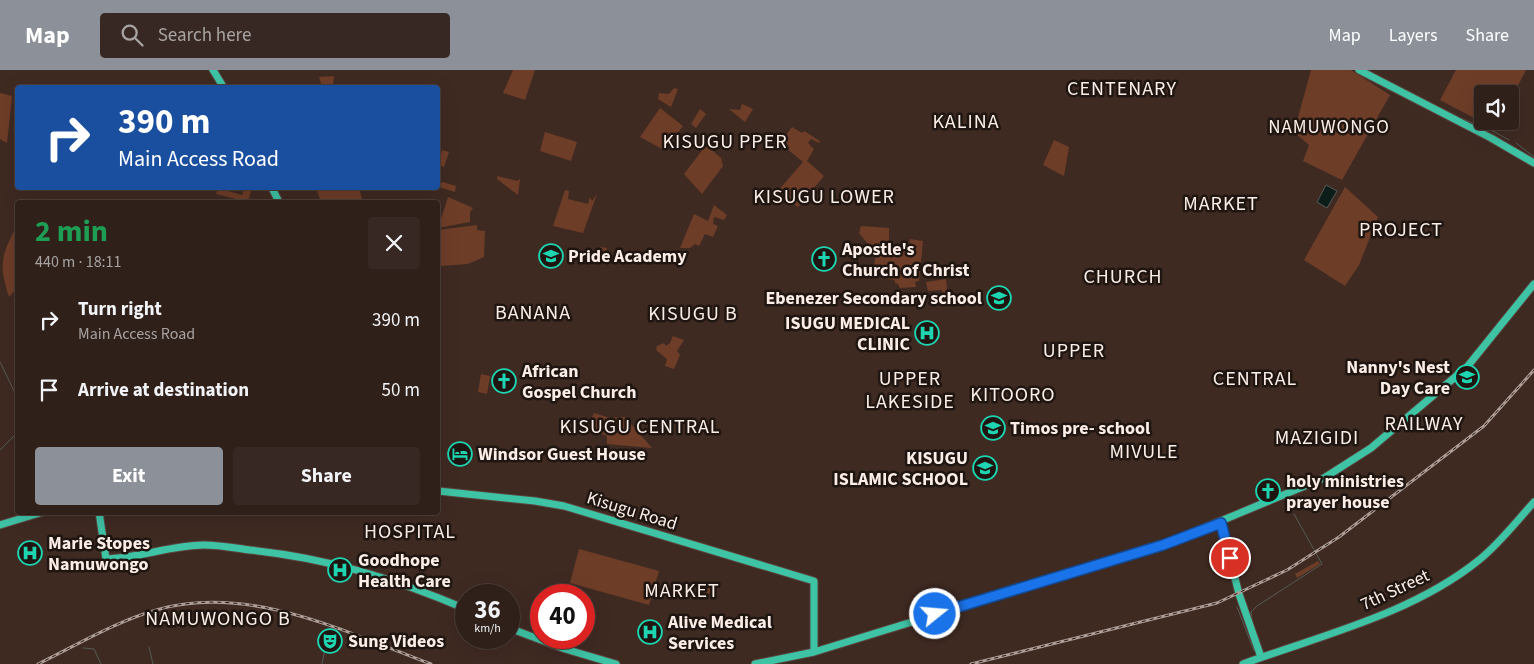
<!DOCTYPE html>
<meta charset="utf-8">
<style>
:root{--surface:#2f201a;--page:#372823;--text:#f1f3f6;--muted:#a7a3a2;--line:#4a3e39;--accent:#8c9099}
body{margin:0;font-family:"Source Sans 3",sans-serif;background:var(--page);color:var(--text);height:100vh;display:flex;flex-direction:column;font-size:19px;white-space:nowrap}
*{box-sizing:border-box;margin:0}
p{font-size:16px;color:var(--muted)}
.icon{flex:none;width:28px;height:28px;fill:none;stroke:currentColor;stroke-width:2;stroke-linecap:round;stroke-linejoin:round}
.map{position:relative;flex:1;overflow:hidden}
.sheet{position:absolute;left:15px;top:130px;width:425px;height:315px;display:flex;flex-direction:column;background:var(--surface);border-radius:5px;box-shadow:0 5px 20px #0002,0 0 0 1px var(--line)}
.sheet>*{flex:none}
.banner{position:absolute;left:15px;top:15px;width:425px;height:105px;border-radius:5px;box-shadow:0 5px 20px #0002,0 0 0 1px var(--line);background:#1a4fa0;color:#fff;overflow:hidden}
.tools{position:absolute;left:1474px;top:15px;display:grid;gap:10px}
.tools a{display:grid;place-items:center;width:45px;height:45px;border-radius:5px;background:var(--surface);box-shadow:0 5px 20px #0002,0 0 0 1px var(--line);font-size:25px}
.speed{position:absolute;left:455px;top:514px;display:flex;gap:10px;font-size:25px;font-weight:700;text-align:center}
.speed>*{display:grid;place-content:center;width:65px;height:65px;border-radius:50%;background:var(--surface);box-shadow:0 5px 20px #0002,0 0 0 1px var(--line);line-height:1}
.speed small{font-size:12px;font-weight:400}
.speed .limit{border:8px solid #d22;background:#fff;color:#111}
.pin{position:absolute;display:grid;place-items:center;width:42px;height:42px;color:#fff;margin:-21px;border:2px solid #fff;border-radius:50%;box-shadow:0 1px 5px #0007}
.me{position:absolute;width:55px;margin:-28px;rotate:73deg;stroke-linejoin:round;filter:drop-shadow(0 0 4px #0008)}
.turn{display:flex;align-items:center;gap:18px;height:105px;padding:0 20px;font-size:22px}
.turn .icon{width:65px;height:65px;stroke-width:2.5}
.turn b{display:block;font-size:35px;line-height:42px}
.round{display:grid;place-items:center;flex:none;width:52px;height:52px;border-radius:5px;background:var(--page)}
.summary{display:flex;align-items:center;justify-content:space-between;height:85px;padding:0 20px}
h1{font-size:30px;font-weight:700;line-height:38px;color:#1e9e55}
.cta{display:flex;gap:10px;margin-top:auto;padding:10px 20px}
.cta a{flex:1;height:58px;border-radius:5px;background:var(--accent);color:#fff;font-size:20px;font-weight:700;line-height:58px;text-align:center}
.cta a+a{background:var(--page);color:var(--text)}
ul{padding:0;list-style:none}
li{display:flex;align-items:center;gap:15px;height:70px;padding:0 20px}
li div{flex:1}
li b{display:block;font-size:19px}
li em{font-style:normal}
header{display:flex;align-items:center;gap:30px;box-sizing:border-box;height:70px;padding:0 25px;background:var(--accent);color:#fff}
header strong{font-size:24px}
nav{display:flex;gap:28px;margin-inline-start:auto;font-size:18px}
.search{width:350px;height:45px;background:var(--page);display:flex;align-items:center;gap:12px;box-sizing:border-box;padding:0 18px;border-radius:5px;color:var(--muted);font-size:19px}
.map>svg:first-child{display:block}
.green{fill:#6e3d28}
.water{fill:#0d1d19;stroke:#555b57}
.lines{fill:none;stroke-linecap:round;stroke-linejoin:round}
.stream{stroke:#555b57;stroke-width:1}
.secondary-casing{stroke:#59453e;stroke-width:9}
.secondary{stroke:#3fc3a5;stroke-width:7}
.rail-casing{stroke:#ae9d96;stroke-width:3}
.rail{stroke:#1f1612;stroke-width:1;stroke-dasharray:4;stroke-linecap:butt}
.route-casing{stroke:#114b97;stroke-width:12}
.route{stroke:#1a73e8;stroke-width:9}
.labels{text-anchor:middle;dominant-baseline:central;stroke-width:5;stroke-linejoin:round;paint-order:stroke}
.poi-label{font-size:18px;font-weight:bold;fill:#fcede7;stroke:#1f1612;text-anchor:start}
.street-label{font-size:18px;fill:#fcede7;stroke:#1f1612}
.neighbourhood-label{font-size:19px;letter-spacing:1px;fill:#fcede7;stroke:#1f1612}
.quarter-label{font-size:20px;letter-spacing:1px;fill:#fcede7;stroke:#1f1612}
</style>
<header>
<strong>Map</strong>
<div class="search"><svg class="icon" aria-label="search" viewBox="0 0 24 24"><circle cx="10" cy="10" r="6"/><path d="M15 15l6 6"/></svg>Search here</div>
<nav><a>Map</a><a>Layers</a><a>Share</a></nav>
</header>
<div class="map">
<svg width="1534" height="594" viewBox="0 0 1534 594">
<rect width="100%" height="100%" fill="#3f2a22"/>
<path class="green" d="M513,0H535L525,30L503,23Z
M1311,0H1351L1390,25L1342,110L1303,91L1309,75L1294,62Z
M1456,0H1526L1510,31V24H1482V51H1499L1495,59L1440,30Z
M334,6L333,16L322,17L319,7Z
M674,18L678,19L671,37L658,29L659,23L669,24Z
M0,23L12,26L7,73L0,69Z
M742,34L753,39L745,52L729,39L740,40Z
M660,38L683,56L664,80L640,67Z
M700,39L706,44L696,58L691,54Z
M792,57L802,63L804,61L820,71L819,73L811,69L808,73L814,79L807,91L824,106L798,137L777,122L803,92L780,73Z
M545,62L577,72L571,91L540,81Z
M1054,70L1069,77L1064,106L1043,95Z
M706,75L721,88L723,96L702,124L684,104Z
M442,80L449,82L444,97L439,95Z
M497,106L517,111L520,109L518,125L497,109Z
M443,112L456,116L455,122L439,117V114Z
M1345,117L1378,147L1359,195L1345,216L1304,190Z
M218,118L242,125L244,120H249L251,121L248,132L216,124Z
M316,118H359L363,132H321Z
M565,120L569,121L568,129L588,134L590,127L592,131L597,124L583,163L553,156Z
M448,127L473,138L470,142V152L438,158Z
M714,135L727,145L724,150L714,147L713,154L718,156L713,167L705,164L699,176L695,174L690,178H680L694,144L708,151Z
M477,155V160L485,161L484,187L468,194L441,196L438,160Z
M861,156L889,158V176H909L910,169L923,171L919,211L915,212L916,217L900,218L898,214L895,213V210L888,209L887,197L874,195L876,184L859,163Z
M14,161L17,168V218L9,227C0,198 0,188 14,161Z
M600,177L607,178L605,194L600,193Z
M946,209L948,228H943L942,220L928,221L926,212Z
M673,266L684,270L677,281L680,285L674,299L665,296L667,289L656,280L657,276L664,273L666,276L670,273Z
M481,304L490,306L487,324L478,322Z
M594,343L610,348L625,347L652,378L607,374V366L587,358Z
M579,479L659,501L649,535L570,513Z
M1318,491L1320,494L1297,508L1295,504Z
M698,513L713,516V523L698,524Z"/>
<path class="water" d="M1326,115L1337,121L1327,138L1317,132Z"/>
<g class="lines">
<path class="stream" d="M1460,48L1485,58
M1491,60L1509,70
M1516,73L1534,87
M0,292L18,329
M0,380L18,362
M1237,537L1254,581
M1252,549L1251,542L1257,536L1322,494L1294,444
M149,577L153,594
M83,578L94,579L101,594
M322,594L328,564"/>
<g class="secondary-casing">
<path id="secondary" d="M213,0L224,18
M1359,0L1491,68L1534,93
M272,118L279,132
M438,421L535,431L564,436L814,511V582
M99,442L106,489C139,488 172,475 204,475C219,475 235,478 250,480C328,488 395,509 466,539
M1221,453L1239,524L1261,587
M0,455L43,442
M509,558L565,579L616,594
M755,594L814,582L1163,475L1324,408L1371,378L1467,297L1534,214
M1243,594C1322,565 1412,544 1479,490C1499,474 1516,452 1534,432"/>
</g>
<use href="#secondary" class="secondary"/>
<g class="rail-casing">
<path id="rail" d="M38,594C77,575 118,550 160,539C250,514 348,563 431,594
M971,594L1217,533L1287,500L1339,467L1484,356L1534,300"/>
</g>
<use href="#rail" class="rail"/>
</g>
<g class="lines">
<g class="route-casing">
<path id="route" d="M935,544L1163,475L1221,453L1230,488"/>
</g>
<use href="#route" class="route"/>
</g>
<defs>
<g id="school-ring" transform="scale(1.25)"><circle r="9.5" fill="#1f1612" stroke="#1ed5b1" stroke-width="1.5"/><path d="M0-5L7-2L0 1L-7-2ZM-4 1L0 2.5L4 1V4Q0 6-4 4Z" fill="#1ed5b1"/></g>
<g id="church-ring" transform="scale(1.25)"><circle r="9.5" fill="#1f1612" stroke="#1ed5b1" stroke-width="1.5"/><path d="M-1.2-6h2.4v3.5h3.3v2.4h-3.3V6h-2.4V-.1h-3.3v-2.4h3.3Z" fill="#1ed5b1"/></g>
<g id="hospital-ring" transform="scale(1.25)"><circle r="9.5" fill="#1f1612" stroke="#1ed5b1" stroke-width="1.5"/><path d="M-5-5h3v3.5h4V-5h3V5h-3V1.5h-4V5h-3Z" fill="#1ed5b1"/></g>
<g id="hotel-ring" transform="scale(1.25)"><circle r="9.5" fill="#1f1612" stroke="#1ed5b1" stroke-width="1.5"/><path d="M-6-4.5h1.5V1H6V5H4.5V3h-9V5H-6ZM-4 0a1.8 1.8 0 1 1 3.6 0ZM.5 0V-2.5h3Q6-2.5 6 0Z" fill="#1ed5b1"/></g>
<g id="theatre-ring" transform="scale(1.25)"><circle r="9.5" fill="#1f1612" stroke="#1ed5b1" stroke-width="1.5"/><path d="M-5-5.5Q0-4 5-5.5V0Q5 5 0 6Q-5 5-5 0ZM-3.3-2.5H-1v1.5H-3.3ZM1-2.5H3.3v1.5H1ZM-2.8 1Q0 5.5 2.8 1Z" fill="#1ed5b1"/></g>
</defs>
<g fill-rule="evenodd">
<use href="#school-ring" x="551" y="186"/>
<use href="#church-ring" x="824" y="189"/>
<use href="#school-ring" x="999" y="228"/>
<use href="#hospital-ring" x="927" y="263"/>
<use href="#school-ring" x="1467" y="307"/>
<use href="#church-ring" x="504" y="311"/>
<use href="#school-ring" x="993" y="358"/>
<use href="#hotel-ring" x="460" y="384"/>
<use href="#school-ring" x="985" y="398"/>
<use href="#church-ring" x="1268" y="421"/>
<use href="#hospital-ring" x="30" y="483"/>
<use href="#hospital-ring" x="340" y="500"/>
<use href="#hospital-ring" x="650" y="562"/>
<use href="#theatre-ring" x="330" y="571"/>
</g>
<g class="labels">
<g class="poi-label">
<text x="842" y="179">Apostle's<tspan x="842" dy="21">Church of Christ</tspan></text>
<text x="568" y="186">Pride Academy</text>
<text x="982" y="228" text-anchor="end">Ebenezer Secondary school</text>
<text x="910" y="253" text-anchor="end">ISUGU MEDICAL<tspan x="910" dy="21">CLINIC</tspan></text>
<text x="1450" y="297" text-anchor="end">Nanny's Nest<tspan x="1450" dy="21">Day Care</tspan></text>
<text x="522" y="301">African<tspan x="522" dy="21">Gospel Church</tspan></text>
<text x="1010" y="358">Timos pre- school</text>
<text x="478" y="384">Windsor Guest House</text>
<text x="968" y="388" text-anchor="end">KISUGU<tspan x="968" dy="21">ISLAMIC SCHOOL</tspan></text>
<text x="1286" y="411">holy ministries<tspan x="1286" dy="21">prayer house</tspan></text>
<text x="48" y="473">Marie Stopes<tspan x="48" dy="21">Namuwongo</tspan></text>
<text x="358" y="490">Goodhope<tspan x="358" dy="21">Health Care</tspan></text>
<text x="668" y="552">Alive Medical<tspan x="668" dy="21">Services</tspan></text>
<text x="348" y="571">Sung Videos</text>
</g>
<g class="street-label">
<text transform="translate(632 441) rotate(17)">Kisugu Road</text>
<text transform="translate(1395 520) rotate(-25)">7th Street</text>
</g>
<g class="neighbourhood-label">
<text x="1329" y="57">NAMUWONGO</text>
</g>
<g class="quarter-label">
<text x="1122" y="19">CENTENARY</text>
<text x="966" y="52">KALINA</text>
<text x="725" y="72">KISUGU PPER</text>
<text x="824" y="127">KISUGU LOWER</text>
<text x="1221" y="134">MARKET</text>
<text x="1401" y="160">PROJECT</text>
<text x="1123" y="207">CHURCH</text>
<text x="533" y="243">BANANA</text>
<text x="693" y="244">KISUGU B</text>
<text x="1074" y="281">UPPER</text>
<text x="910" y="309">UPPER<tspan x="910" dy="23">LAKESIDE</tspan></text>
<text x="1255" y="309">CENTRAL</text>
<text x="1013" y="325">KITOORO</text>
<text x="1424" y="354">RAILWAY</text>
<text x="640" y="357">KISUGU CENTRAL</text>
<text x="1317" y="368">MAZIGIDI</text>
<text x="1144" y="382">MIVULE</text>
<text x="410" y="462">HOSPITAL</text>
<text x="682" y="521">MARKET</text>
<text x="218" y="549">NAMUWONGO B</text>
</g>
</g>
</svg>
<div class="tools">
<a><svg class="icon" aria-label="sound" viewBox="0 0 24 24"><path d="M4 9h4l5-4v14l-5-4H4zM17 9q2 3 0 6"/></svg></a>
</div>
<div class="speed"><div>36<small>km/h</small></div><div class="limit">40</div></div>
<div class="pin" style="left:1230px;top:488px;background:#d93025"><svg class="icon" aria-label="arrive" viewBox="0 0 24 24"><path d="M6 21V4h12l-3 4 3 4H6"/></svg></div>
<svg class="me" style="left:935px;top:544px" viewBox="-20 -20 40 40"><circle r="17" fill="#1a73e8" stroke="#fff" stroke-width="3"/><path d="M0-11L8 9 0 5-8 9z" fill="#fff"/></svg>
<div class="banner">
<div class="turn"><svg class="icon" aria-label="right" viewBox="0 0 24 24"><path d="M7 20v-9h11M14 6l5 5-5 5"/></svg><div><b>390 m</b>Main Access Road</div></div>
</div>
<section class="sheet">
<div class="summary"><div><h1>2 min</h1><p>440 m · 18:11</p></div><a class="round"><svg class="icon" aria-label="close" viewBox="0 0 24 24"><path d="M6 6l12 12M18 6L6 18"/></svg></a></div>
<ul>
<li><svg class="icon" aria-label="right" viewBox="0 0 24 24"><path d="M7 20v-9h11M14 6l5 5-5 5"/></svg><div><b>Turn right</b><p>Main Access Road</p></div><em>390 m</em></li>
<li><svg class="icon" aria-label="arrive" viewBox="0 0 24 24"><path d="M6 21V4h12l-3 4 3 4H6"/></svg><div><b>Arrive at destination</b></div><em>50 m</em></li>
</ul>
<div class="cta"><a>Exit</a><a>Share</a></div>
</section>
</div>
